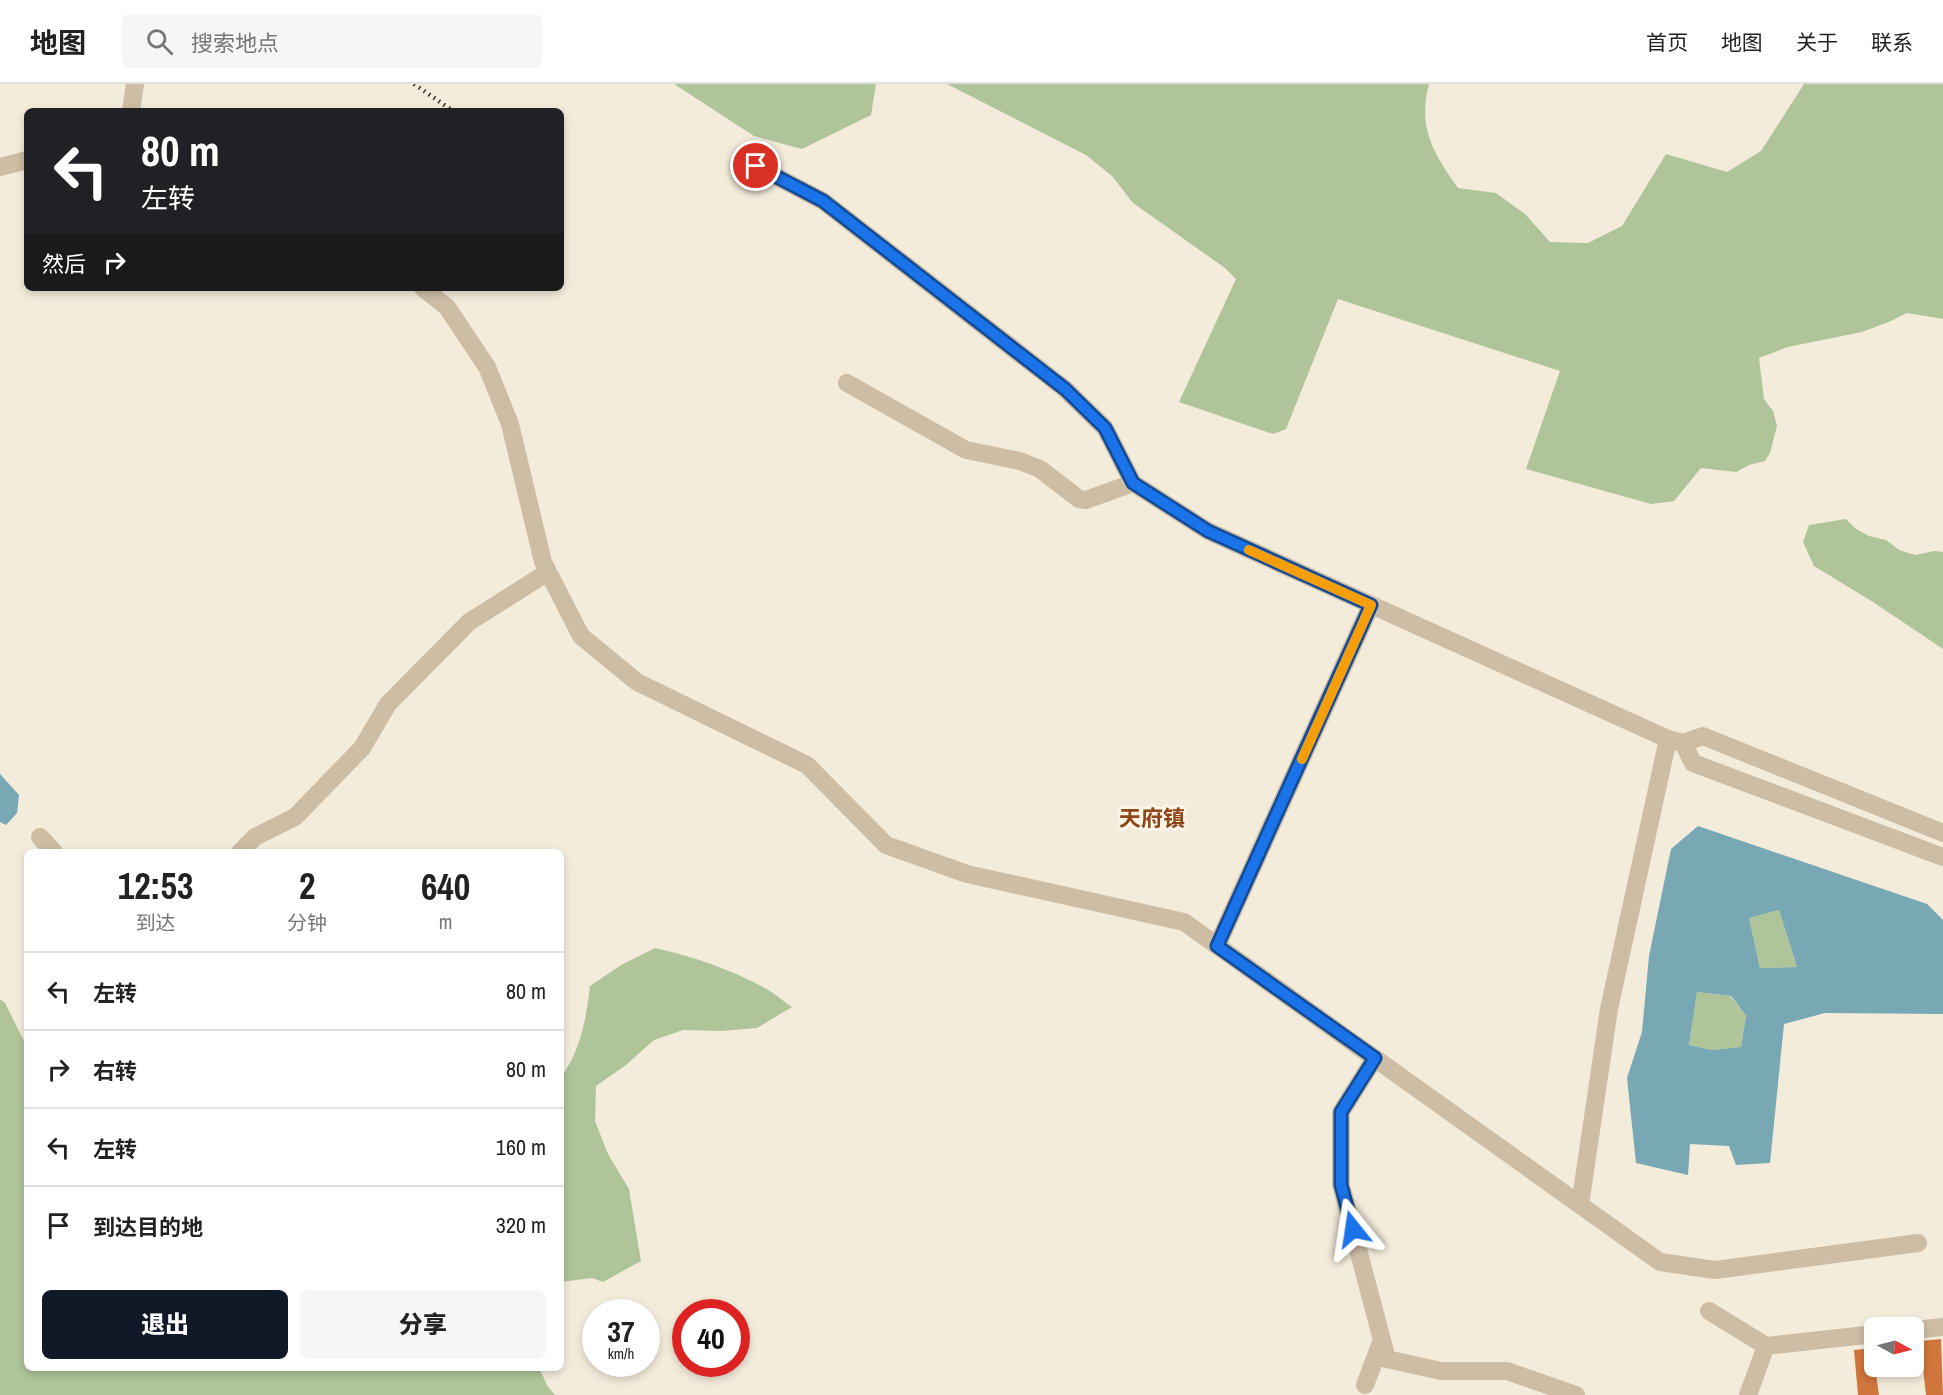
<!DOCTYPE html>
<html lang="zh">
<meta charset="utf-8">
<style>
:root{--surface:#fff;--page:#f6f6f6;--text:#222;--muted:#767676;--line:#e0e0e0;--accent:#111827}
body{margin:0;font-family:"Archivo Narrow","Noto Sans SC",sans-serif;background:var(--page);color:var(--text);height:100vh;display:flex;flex-direction:column;font-size:22px;white-space:nowrap}
*{box-sizing:border-box;margin:0}
p{font-size:20px;color:var(--muted)}
.icon{flex:none;width:33px;height:33px;fill:none;stroke:currentColor;stroke-width:2;stroke-linecap:round;stroke-linejoin:round}
.map{position:relative;flex:1;overflow:hidden}
.drawer{position:absolute;left:24px;top:765px;width:540px;height:522px;display:flex;flex-direction:column;background:var(--surface);border-radius:9px;box-shadow:0 3px 9px #0003}
.drawer>*{flex:none}
.top-card{position:absolute;left:24px;top:24px;width:540px;height:183px;border-radius:9px;box-shadow:0 3px 9px #0003;background:#202124;color:#fff;overflow:hidden}
.needle{width:39px;rotate:97deg}
.tools{position:absolute;left:1864px;top:1233px;display:grid;gap:12px}
.tools a{display:grid;place-items:center;width:60px;height:60px;border-radius:9px;background:var(--surface);box-shadow:0 3px 9px #0003;font-size:30px}
.speed{position:absolute;left:582px;top:1215px;display:flex;gap:12px;font-size:30px;font-weight:700;text-align:center}
.speed>*{display:grid;place-content:center;width:78px;height:78px;border-radius:50%;background:var(--surface);box-shadow:0 3px 9px #0003;line-height:1}
.speed small{font-size:15px;font-weight:400}
.speed .limit{border:9px solid #d22;background:#fff;color:#111}
.pin{position:absolute;display:grid;place-items:center;width:51px;height:51px;color:#fff;margin:-26px;border:3px solid #fff;border-radius:50%;box-shadow:0 2px 6px #0007}
.me{position:absolute;width:66px;margin:-33px;rotate:345deg;stroke-linejoin:round;filter:drop-shadow(0 0 4px #0008)}
.turn{display:flex;align-items:center;gap:21px;height:126px;padding:0 18px;font-size:27px}
.turn .icon{width:78px;height:78px;stroke-width:2.5}
.turn b{display:block;font-size:42px;line-height:51px}
.then{display:flex;align-items:center;height:57px;padding:0 18px;background:#0003;gap:12px;font-size:22px}
.eta{display:flex;justify-content:space-evenly;align-items:center;height:102px;text-align:center}
.eta b{font-size:36px;font-weight:800;line-height:42px}
.cta{display:flex;gap:12px;margin-top:auto;padding:12px 18px}
.cta a{flex:1;height:69px;border-radius:9px;background:var(--accent);color:#fff;font-size:24px;font-weight:800;line-height:69px;text-align:center}
.cta a+a{background:var(--page);color:var(--text)}
ul{padding:0;list-style:none}
li{display:flex;align-items:center;gap:18px;height:78px;padding:0 18px;border-top:2px solid var(--line)}
li div{flex:1}
li b{display:block;font-size:22px}
li em{font-style:normal}
header{display:flex;align-items:center;gap:36px;box-sizing:border-box;height:84px;padding:0 30px;background:var(--surface);border-bottom:2px solid var(--line)}
header strong{font-size:28px}
nav{display:flex;gap:33px;margin-inline-start:auto;font-size:21px}
.search{width:420px;height:54px;background:var(--page);display:flex;align-items:center;gap:15px;box-sizing:border-box;padding:0 21px;border-radius:9px;color:var(--muted);font-size:22px}
.map>svg:first-child{display:block}
.green{fill:#afc499}
.water{fill:#77a8b3;fill-rule:evenodd}
.building{fill:#d0763c}
.lines{fill:none;stroke-linecap:round;stroke-linejoin:round}
.minor{stroke:#cdbda5;stroke-width:18}
.rail{stroke:#382f27;stroke-width:4.5;stroke-dasharray:1.5 4.5;stroke-linecap:butt}
.route-casing{stroke:#114b97;stroke-width:15}
.route{stroke:#1a73e8;stroke-width:10}
.slow{stroke:#f59e0b;stroke-width:10}
.labels{text-anchor:middle;dominant-baseline:central;stroke-width:6;stroke-linejoin:round;paint-order:stroke}
.district-label{font-size:22px;font-weight:bold;fill:#8e4619;stroke:#fbf5e7}
</style>
<header>
<strong>地图</strong>
<div class="search"><svg class="icon" aria-label="search" viewBox="0 0 24 24"><circle cx="10" cy="10" r="6"/><path d="M15 15l6 6"/></svg>搜索地点</div>
<nav><a>首页</a><a>地图</a><a>关于</a><a>联系</a></nav>
</header>
<div class="map">
<svg width="1943" height="1311" viewBox="0 0 1943 1311">
<rect width="100%" height="100%" fill="#f4ecdb"/>
<path class="green" d="M674,0H876L871,31L802,65L754,52Z
M947,0H1429C1417,43 1434,70 1458,104L1496,109L1525,130L1550,158L1588,159L1622,142L1666,70L1727,88L1761,67L1804,0H1943V235L1907,229L1891,237L1862,248L1788,263L1759,274L1764,315L1773,327L1777,342L1770,369L1765,377L1749,381L1736,388L1701,384L1674,417L1651,420L1526,385L1560,287L1338,215L1286,345L1273,350L1179,318L1236,195L1225,184L1133,119L1112,92L1086,71Z
M1846,435L1856,445L1869,452L1886,456L1899,466L1915,471L1934,467L1943,468V565L1873,518L1814,482L1803,458L1809,441Z
M1779,826L1797,883L1760,884L1749,834Z
M655,864C691,872 727,884 761,902C772,907 782,916 792,923L757,944L722,947L683,946L654,956L626,981L596,1002L595,1037L608,1070L629,1105L641,1177L603,1198L592,1194L561,1198V993C581,966 586,935 590,902L621,881Z
M1697,908L1730,912L1746,932L1741,963L1712,966L1689,961Z
M0,915L5,919L27,963V1284H539L548,1303L555,1311H0Z"/>
<path class="water" d="M0,690L19,711L17,729L6,741L0,738Z
M1698,742L1927,820L1943,836V930L1825,929L1784,940L1770,1079L1736,1081L1729,1062L1690,1060L1688,1091L1636,1079L1627,994L1642,948L1649,872L1671,765ZM1779,826L1797,883L1760,884L1749,834ZM1697,908L1731,912L1746,932L1741,963L1712,966L1689,961Z"/>
<path class="building" d="M1941,1255L1943,1311H1926L1920,1257Z
M1875,1264V1282L1879,1311H1858L1854,1266Z"/>
<g class="lines">
<path class="minor" d="M131,27L135,0
M756,82L823,117L1065,305L1105,344L1133,399
M0,83L27,76
M423,204L447,223L487,283L510,340L543,478L581,552L637,598L807,681L886,761L967,790L1184,838L1660,1178L1715,1186L1918,1159
M847,299L966,366L1020,377L1040,385L1079,415L1086,416L1133,399L1208,447L1668,655L1683,659L1703,652L1943,749
M1683,659L1693,679L1943,773
M40,753L54,768
M240,768L255,753L295,733L362,664L388,620L469,538L548,488
M1217,862L1371,521
M1375,974L1341,1028V1101L1387,1275L1441,1287H1507L1576,1311
M1580,1121L1609,925L1668,655
M1709,1227L1766,1262L1875,1250
M1914,1246L1943,1243
M1365,1301L1382,1256
M1748,1311L1766,1262"/>
<path class="rail" d="M414,0L453,27"/>
</g>
<g class="lines">
<g class="route-casing">
<path id="route" d="M756,82L823,117L1065,305L1105,344L1133,399L1208,447L1371,521L1217,862L1375,974L1341,1028V1101L1353,1145"/>
</g>
<use href="#route" class="route"/>
<path class="slow" d="M1249,466L1371,521L1302,675"/>
</g>
<g class="labels">
<g class="district-label">
<text x="1152" y="734">天府镇</text>
</g>
</g>
</svg>
<div class="tools">
<a><svg class="needle" viewBox="-14 -14 28 28"><path d="M0-13l5 13h-10z" fill="#e53935"/><path d="M0 13l5-13h-10z" fill="#767676"/></svg></a>
</div>
<div class="speed"><div>37<small>km/h</small></div><div class="limit">40</div></div>
<div class="pin" style="left:756px;top:82px;background:#d93025"><svg class="icon" aria-label="arrive" viewBox="0 0 24 24"><path d="M6 21V4h12l-3 4 3 4H6"/></svg></div>
<svg class="me" style="left:1353px;top:1145px" viewBox="-20 -20 40 40"><path d="M0-17L14 15 0 8-14 15z" fill="#1a73e8" stroke="#fff" stroke-width="4"/></svg>
<div class="top-card">
<div class="turn"><svg class="icon" aria-label="left" viewBox="0 0 24 24"><path d="M17 20v-9H6M10 6l-5 5 5 5"/></svg><div><b>80 m</b>左转</div></div>
<div class="then">然后<svg class="icon" aria-label="right" viewBox="0 0 24 24"><path d="M7 20v-9h11M14 6l5 5-5 5"/></svg></div>
</div>
<section class="drawer">
<div class="eta">
<div><b>12:53</b><p>到达</p></div>
<div><b>2</b><p>分钟</p></div>
<div><b>640</b><p>m</p></div>
</div>
<ul>
<li><svg class="icon" aria-label="left" viewBox="0 0 24 24"><path d="M17 20v-9H6M10 6l-5 5 5 5"/></svg><div><b>左转</b></div><em>80 m</em></li>
<li><svg class="icon" aria-label="right" viewBox="0 0 24 24"><path d="M7 20v-9h11M14 6l5 5-5 5"/></svg><div><b>右转</b></div><em>80 m</em></li>
<li><svg class="icon" aria-label="left" viewBox="0 0 24 24"><path d="M17 20v-9H6M10 6l-5 5 5 5"/></svg><div><b>左转</b></div><em>160 m</em></li>
<li><svg class="icon" aria-label="arrive" viewBox="0 0 24 24"><path d="M6 21V4h12l-3 4 3 4H6"/></svg><div><b>到达目的地</b></div><em>320 m</em></li>
</ul>
<div class="cta"><a>退出</a><a>分享</a></div>
</section>
</div>
